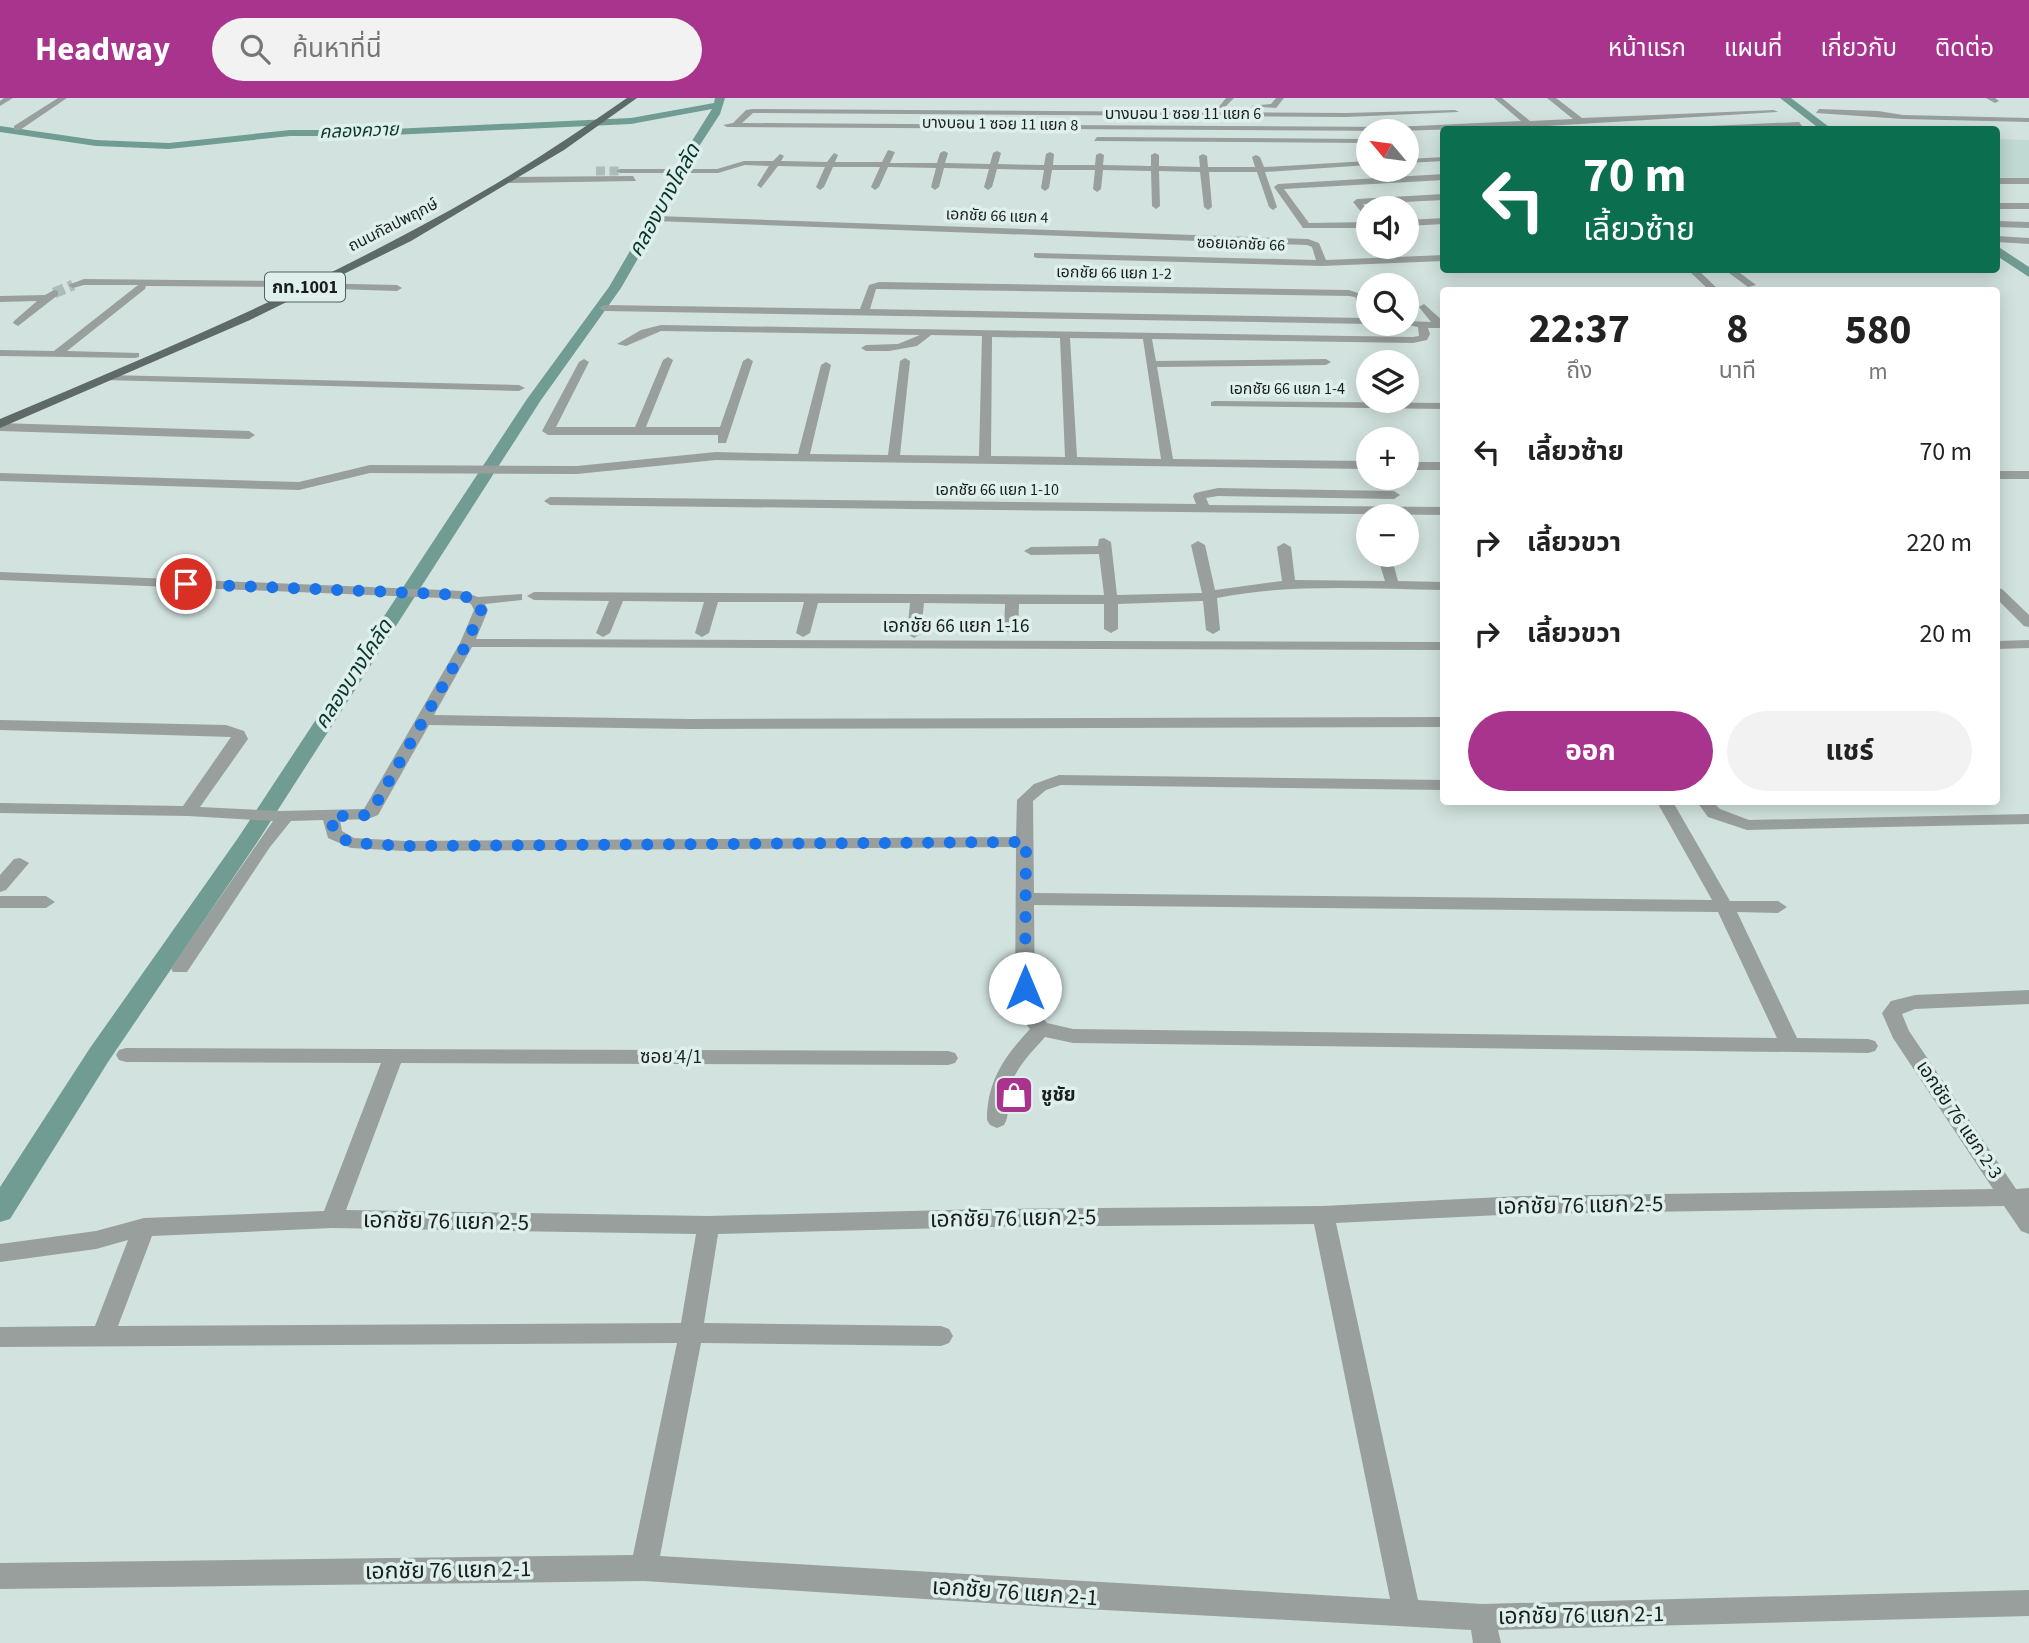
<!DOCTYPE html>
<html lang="th">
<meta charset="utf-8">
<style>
:root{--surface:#fff;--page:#f2f2f2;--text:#222;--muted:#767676;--accent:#a8348d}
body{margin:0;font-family:"Source Sans 3","Noto Sans Thai",sans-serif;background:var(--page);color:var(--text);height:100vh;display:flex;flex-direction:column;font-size:26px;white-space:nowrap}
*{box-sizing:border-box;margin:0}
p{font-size:23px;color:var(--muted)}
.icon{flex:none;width:38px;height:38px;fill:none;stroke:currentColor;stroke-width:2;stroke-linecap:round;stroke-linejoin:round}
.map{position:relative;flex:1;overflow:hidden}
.details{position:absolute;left:1440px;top:189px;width:560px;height:518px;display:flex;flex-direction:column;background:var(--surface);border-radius:7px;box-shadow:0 4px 18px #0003}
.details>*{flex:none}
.hud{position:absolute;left:1440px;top:28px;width:560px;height:147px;border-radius:7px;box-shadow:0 4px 18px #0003;background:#0b6e4f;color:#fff;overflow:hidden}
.needle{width:46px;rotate:299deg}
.controls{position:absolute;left:1356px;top:21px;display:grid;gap:14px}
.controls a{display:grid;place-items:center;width:63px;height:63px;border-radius:50%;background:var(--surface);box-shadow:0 4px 18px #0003;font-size:35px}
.pin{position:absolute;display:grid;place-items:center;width:60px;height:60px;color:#fff;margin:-30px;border:4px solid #fff;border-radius:50%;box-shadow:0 2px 7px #0007}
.me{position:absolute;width:77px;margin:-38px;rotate:0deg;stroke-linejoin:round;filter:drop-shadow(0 0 5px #0008)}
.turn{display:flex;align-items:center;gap:24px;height:147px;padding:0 28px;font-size:32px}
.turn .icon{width:91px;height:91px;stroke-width:2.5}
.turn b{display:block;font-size:49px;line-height:60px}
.eta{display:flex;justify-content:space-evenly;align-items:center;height:119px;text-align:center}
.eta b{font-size:42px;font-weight:700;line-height:49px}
.cta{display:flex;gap:14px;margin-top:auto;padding:14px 28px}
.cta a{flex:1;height:80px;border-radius:42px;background:var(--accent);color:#fff;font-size:28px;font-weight:700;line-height:80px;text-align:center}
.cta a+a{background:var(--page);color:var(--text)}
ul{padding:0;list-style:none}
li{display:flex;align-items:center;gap:21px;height:91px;padding:0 28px}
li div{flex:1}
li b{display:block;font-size:26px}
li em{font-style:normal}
header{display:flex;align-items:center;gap:42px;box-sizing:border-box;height:98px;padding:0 35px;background:var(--accent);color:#fff}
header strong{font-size:33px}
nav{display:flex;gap:38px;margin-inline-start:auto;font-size:24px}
.search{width:490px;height:63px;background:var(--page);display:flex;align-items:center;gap:18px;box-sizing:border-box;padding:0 24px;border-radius:38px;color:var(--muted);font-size:26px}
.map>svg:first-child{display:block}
.built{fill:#c0d9d3}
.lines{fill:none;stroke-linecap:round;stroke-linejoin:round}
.canal{fill:#719c93;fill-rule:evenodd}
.street-tunnel-far1{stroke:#adbcb8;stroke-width:9;stroke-dasharray:9 4.5;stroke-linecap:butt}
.street-tunnel{stroke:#adbcb8;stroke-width:11;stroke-dasharray:11 5;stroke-linecap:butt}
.street{fill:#989f9d;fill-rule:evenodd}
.primary{fill:#5e6a67;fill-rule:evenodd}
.route{stroke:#1a73e8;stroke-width:12;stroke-dasharray:0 21.6}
.labels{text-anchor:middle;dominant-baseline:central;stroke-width:7;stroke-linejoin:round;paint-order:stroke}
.far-street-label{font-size:16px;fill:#191f1e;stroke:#dff0ec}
.far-water-label{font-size:18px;font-style:italic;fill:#0a352e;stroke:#dff0ec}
.shield{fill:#dff0ec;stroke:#545e5c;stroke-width:2}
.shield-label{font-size:18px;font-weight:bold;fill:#191f1e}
.street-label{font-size:19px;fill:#191f1e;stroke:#dff0ec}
.poi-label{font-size:19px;font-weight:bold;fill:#191f1e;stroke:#dff0ec;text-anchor:start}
.water-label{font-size:21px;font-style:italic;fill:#0a352e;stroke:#dff0ec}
.near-street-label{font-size:23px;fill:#191f1e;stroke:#dff0ec}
</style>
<header>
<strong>Headway</strong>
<div class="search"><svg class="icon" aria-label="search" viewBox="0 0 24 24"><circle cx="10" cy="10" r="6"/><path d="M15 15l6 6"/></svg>ค้นหาที่นี่</div>
<nav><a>หน้าแรก</a><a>แผนที่</a><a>เกี่ยวกับ</a><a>ติดต่อ</a></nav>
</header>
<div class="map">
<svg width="2029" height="1545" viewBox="0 0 2029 1545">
<rect width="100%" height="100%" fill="#d2e3df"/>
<path class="built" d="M1997,41L2029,42V82L1997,81Z"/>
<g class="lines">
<path class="canal" d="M715,0H725L720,16L685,70L674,98L621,190L541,302L258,743L108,964L10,1121L0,1124V1089L90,950L238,740L527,301L609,189L662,98L675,70L712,11L631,26L370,38H290L169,51L96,48L0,34V28L96,42L169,45L290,32H370L631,20L714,5Z
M1780,0H1791L1833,32H1821Z
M1997,148L2029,169V179L1997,158Z"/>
<path class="street-tunnel-far1" d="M596,73H620"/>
<path class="street-tunnel" d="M54,195L73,187"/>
<path class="street" d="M4,0H13L0,8V3Z
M58,0H67L20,32H14V28Z
M1226,0H1234L1224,10H1218Z
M1276,0H1284L1276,10L1250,8L1271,6Z
M1494,0H1502L1530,23L1573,21L1547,0H1556L1582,20L1774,12L1778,14L1530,29L1397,33L727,29L723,27L733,25L746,12L753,11L1346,15L1455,12L1459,14L1346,19L753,15L742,25L1395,29L1521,23Z
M1986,0H1995L1999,3L1995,5Z
M1819,11L1878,13L1903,17L2029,20V24L1903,21L1816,15Z
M1799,24L1802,28L1662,32L1666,30Z
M1097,39L1368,41V45L1094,43Z
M888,52L895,54L890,65H937L940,55L944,53L948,55L945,65L990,66L993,55L997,53L1001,55L998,66L1044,67L1046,56L1050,54L1054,56L1053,67H1095L1096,57L1100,55L1104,57L1103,67L1151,68V57L1155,55L1159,57V68L1200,69L1199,58L1203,56L1207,58L1208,69H1255L1252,59L1256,57L1260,59L1264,69L1368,63V67L1265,74L1277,109L1273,112L1269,109L1257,74H1209L1212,109L1208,112L1204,109L1200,74L1159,73L1160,108L1156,111L1152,108L1151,73L1103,72L1101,91L1097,94L1093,91L1095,72H1052L1049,90L1045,93L1041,90L1044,72L997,71L992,89L988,92L984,89L989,71L944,70L939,89L935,92L931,89L936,70L888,69L879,89L875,92L871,89L880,69H833L824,89L820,92L816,89L825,69L778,68L761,90L757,87L769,68L745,67L718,75H620L616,73L620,71H717L744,63H773L780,56L784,58L781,63L827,64L834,55L838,57L835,64H882Z
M1444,59V63L1407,65V61Z
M1444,76V82L1284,91L1309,125L1368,124V130H1303L1274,89L1278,86Z
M633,78L636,83L510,85L506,82L510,79Z
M1997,80H2029V86H1997Z
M1444,96V102L1363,106L1368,114V122L1353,104L1357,101Z
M1997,105H2029V111H1997Z
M657,118L1308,141L1319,145L1326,162L1444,157V163L1322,168L1037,160L1034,159V155L1316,162L1312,149L1307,147L654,123V119Z
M1444,120V126L1407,128V122Z
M1997,123L2029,124V130L1997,129Z
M1997,138L2029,140V146L1997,144Z
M1688,172H1698L1719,192H1709Z
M1725,172H1736L1756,187L1748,189Z
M84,181L289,183L294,186L289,189L146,188L145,191L67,253L139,255V259L135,260L0,258V252L54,253L138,187H84L73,190L68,187Z
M879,184L1349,192L1364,197L1368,207L1369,226L604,213L599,210L604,207L860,211L869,187ZM876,191L1349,198L1355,199L1364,220L870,211Z
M307,185L397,187L402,190L397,193L304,190V186Z
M54,192L58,193V197L18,228L13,225L14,223L37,203L0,204V198L45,197Z
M1424,206L1444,224V230H1428L1430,236L1427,242L1413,245L1152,241L1156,263L1326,261L1331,264L1326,267L1157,269L1173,361L1368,363V371L716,362L577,376L370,375L299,392L0,383V375L299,384L370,367L577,368L716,354L798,356L821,267L826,264L831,267L810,356L888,357L900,263L905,260L910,263L900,357L979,358L982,238L931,237L917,248L889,253H866L861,250L866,247L898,246L920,237L661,233L626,248L617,246L641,232L661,227L1413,239L1419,238L1418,229L1402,226H1407V223L1431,224L1419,209ZM992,239L1060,240L1065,359L991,358ZM1070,240L1143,241L1161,361L1077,359Z
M668,259L673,262L646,329H720L743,263L748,260L753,263L726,345H718V337H548L542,333L579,264L584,261L589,264L556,329H635L663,262Z
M107,277L519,287L525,290L519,293L103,282V278Z
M1215,303L1444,305V311L1211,308V304Z
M0,325L249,333L255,337L249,341L0,333Z
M1407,364H1444V372H1407Z
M1997,373H2029V381H1997Z
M1218,390L1394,393L1400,397L1394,401L1218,398L1206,400L1209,407L1444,409V417L550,407L544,403L550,399L1196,406L1193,398L1195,395Z
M1104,440L1111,444L1117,497L1202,495L1191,447L1198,443L1205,447L1215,492L1282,483L1277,449L1284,445L1291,449L1295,482L1385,483L1377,457H1391L1398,483L1444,484V492C1368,491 1292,485 1217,500L1220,532L1213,536L1206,532L1203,503L1118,506V531L1111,535L1104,531V506H1019L1018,532L1011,536L1004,532L1005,506L924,505L921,536L914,540L907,536L910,505H818L810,535L803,539L796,535L804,504H718L709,535L702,539L695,535L704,504L623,503L610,535L603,539L596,535L609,503L534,502L527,498L534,494L1104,497L1099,456L1031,457L1024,453L1031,449L1098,448L1099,441Z
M0,474L442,492L461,493L478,499L522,496V502L485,506L488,512L476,541L1444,544V552L472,549L434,617L689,621L1444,619V629L689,631L429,627L378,717L368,721L340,722L342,733L354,740L405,743L1016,739L1017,702L1034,686L1059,677L1444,682V692L1061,687L1046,692L1033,703L1034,795L1712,802L1657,704H1673L1730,803H1778L1787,809L1778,815L1737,814L1797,940L1868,941L1875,943L1878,948L1875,953L1868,955L1073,945L1045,939C1030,956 1013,972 1009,995C1007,1006 1010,1018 1004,1027L997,1030L990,1027L987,1022C987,983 1004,959 1030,931L1015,913L1016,749L405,753L351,750L328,740L323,722L291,723L270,749L187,874H173L171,870L273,723L188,718L0,715V705L183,708L231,639L0,632V622L226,627L244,633L248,641L200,709L280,713L364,711L460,545L474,512L471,506L459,501L442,500L0,482ZM1034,807L1718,814L1777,940L1073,931L1047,925L1035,911Z
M1997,490L2002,491L2029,517V529L2024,528L1997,501Z
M2029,542V550L1997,551V543Z
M1697,704H1713L1720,711L1749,722L2029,716V726L1747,732L1708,719Z
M20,760L29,765L6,792L0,794V777L14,761Z
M0,798H46L55,804L46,810H0Z
M2029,892V906L1915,911L1902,916L1909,933L2016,1091L2029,1090V1136L2021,1133L2004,1108L1521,1116L1336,1125L1418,1502L1482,1506L2029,1492V1518L1498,1532L1501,1545H1473L1471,1532L1050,1509L644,1483L0,1491V1465L633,1457L677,1245L0,1249V1229L95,1228L128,1142L96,1151L0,1164V1146L96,1133L144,1120L324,1113L381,965L126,964L119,962L116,957L119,952L126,950L948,953L955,955L958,960L955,965L948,967L401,965L346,1112L708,1118L988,1111L1323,1108L1521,1098L1993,1091L1893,940L1882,915L1891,903L1915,897ZM1314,1126L1390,1501L660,1458L701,1245L941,1248L949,1245L953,1238L949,1231L941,1228L704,1225L718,1136L988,1129ZM332,1130L696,1136L681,1225L118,1228L152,1138Z"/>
<path class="primary" d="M627,0H637L564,52L411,143L250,222L0,330V321C163,252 327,184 480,95C531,66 579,33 627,0Z"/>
</g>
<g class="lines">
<path class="route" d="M186,486L442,496L461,497L477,503L481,512L467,545L372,713L363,718H331L334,736L351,745L405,748L1026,744L1025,890"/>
</g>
<defs>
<g id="shop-square" transform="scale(2.0125)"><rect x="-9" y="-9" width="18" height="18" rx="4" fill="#a8348d" stroke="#dff0ec"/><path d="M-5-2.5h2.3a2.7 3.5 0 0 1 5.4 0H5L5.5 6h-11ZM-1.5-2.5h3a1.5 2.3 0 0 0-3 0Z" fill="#fff"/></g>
</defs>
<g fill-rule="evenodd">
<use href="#shop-square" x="1014" y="997"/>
</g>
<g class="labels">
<g class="far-street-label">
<text x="1183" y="16">บางบอน 1 ซอย 11 แยก 6</text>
<text transform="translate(1000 26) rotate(1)">บางบอน 1 ซอย 11 แยก 8</text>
<text transform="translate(997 118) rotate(2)">เอกชัย 66 แยก 4</text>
<text transform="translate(393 127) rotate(-27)">ถนนกัลปพฤกษ์</text>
<text transform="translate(1241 146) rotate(2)">ซอยเอกชัย 66</text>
<text transform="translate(1114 175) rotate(1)">เอกชัย 66 แยก 1-2</text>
<text x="1287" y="291">เอกชัย 66 แยก 1-4</text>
<text x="997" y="392">เอกชัย 66 แยก 1-10</text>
</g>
<g class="far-water-label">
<text transform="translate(359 33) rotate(-2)">คลองควาย</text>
</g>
<rect class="shield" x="265" y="174.5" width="80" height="29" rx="5"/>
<g class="shield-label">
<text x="305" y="189">กท.1001</text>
</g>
<g class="street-label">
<text x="956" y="528">เอกชัย 66 แยก 1-16</text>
<text x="671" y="959">ซอย 4/1</text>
<text transform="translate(1959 1022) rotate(56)">เอกชัย 76 แยก 2-3</text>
</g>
<g class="poi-label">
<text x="1041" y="997">ชูชัย</text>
</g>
<g class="water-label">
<text transform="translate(664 102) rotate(-61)">คลองบางโคลัด</text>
<text transform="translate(353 576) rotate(-57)">คลองบางโคลัด</text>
</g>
<g class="near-street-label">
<text transform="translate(1580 1107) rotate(-1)">เอกชัย 76 แยก 2-5</text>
<text transform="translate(1013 1120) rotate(-1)">เอกชัย 76 แยก 2-5</text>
<text transform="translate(446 1123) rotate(1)">เอกชัย 76 แยก 2-5</text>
<text transform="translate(448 1472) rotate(-1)">เอกชัย 76 แยก 2-1</text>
<text transform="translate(1015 1494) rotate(4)">เอกชัย 76 แยก 2-1</text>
<text transform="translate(1581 1517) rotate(-1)">เอกชัย 76 แยก 2-1</text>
</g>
</g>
</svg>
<div class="controls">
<a><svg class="needle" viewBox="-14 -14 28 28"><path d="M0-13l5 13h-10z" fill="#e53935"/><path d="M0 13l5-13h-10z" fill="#767676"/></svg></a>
<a><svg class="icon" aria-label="sound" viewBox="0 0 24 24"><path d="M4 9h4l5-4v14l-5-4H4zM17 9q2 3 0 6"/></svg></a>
<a><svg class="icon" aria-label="search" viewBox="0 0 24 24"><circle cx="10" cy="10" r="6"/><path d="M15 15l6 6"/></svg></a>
<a><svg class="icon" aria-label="layers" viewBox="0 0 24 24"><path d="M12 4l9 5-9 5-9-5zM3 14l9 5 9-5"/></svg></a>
<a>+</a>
<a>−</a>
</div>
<div class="pin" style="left:186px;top:486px;background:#d93025"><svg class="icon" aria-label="arrive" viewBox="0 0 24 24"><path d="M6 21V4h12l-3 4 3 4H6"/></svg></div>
<svg class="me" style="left:1025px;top:890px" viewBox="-20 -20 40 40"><circle r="19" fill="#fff"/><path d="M0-13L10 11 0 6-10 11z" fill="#1a73e8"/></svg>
<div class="hud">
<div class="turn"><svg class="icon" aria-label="left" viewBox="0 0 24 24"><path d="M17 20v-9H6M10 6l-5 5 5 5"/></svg><div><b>70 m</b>เลี้ยวซ้าย</div></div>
</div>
<section class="details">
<div class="eta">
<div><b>22:37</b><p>ถึง</p></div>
<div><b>8</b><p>นาที</p></div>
<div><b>580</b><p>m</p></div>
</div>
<ul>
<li><svg class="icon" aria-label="left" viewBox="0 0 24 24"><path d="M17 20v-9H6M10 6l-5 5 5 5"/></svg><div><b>เลี้ยวซ้าย</b></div><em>70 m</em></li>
<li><svg class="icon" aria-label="right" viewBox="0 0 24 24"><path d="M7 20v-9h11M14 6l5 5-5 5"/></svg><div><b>เลี้ยวขวา</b></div><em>220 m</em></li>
<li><svg class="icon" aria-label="right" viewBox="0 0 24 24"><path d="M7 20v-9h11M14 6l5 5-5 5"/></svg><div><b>เลี้ยวขวา</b></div><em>20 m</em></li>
</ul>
<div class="cta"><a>ออก</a><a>แชร์</a></div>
</section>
</div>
